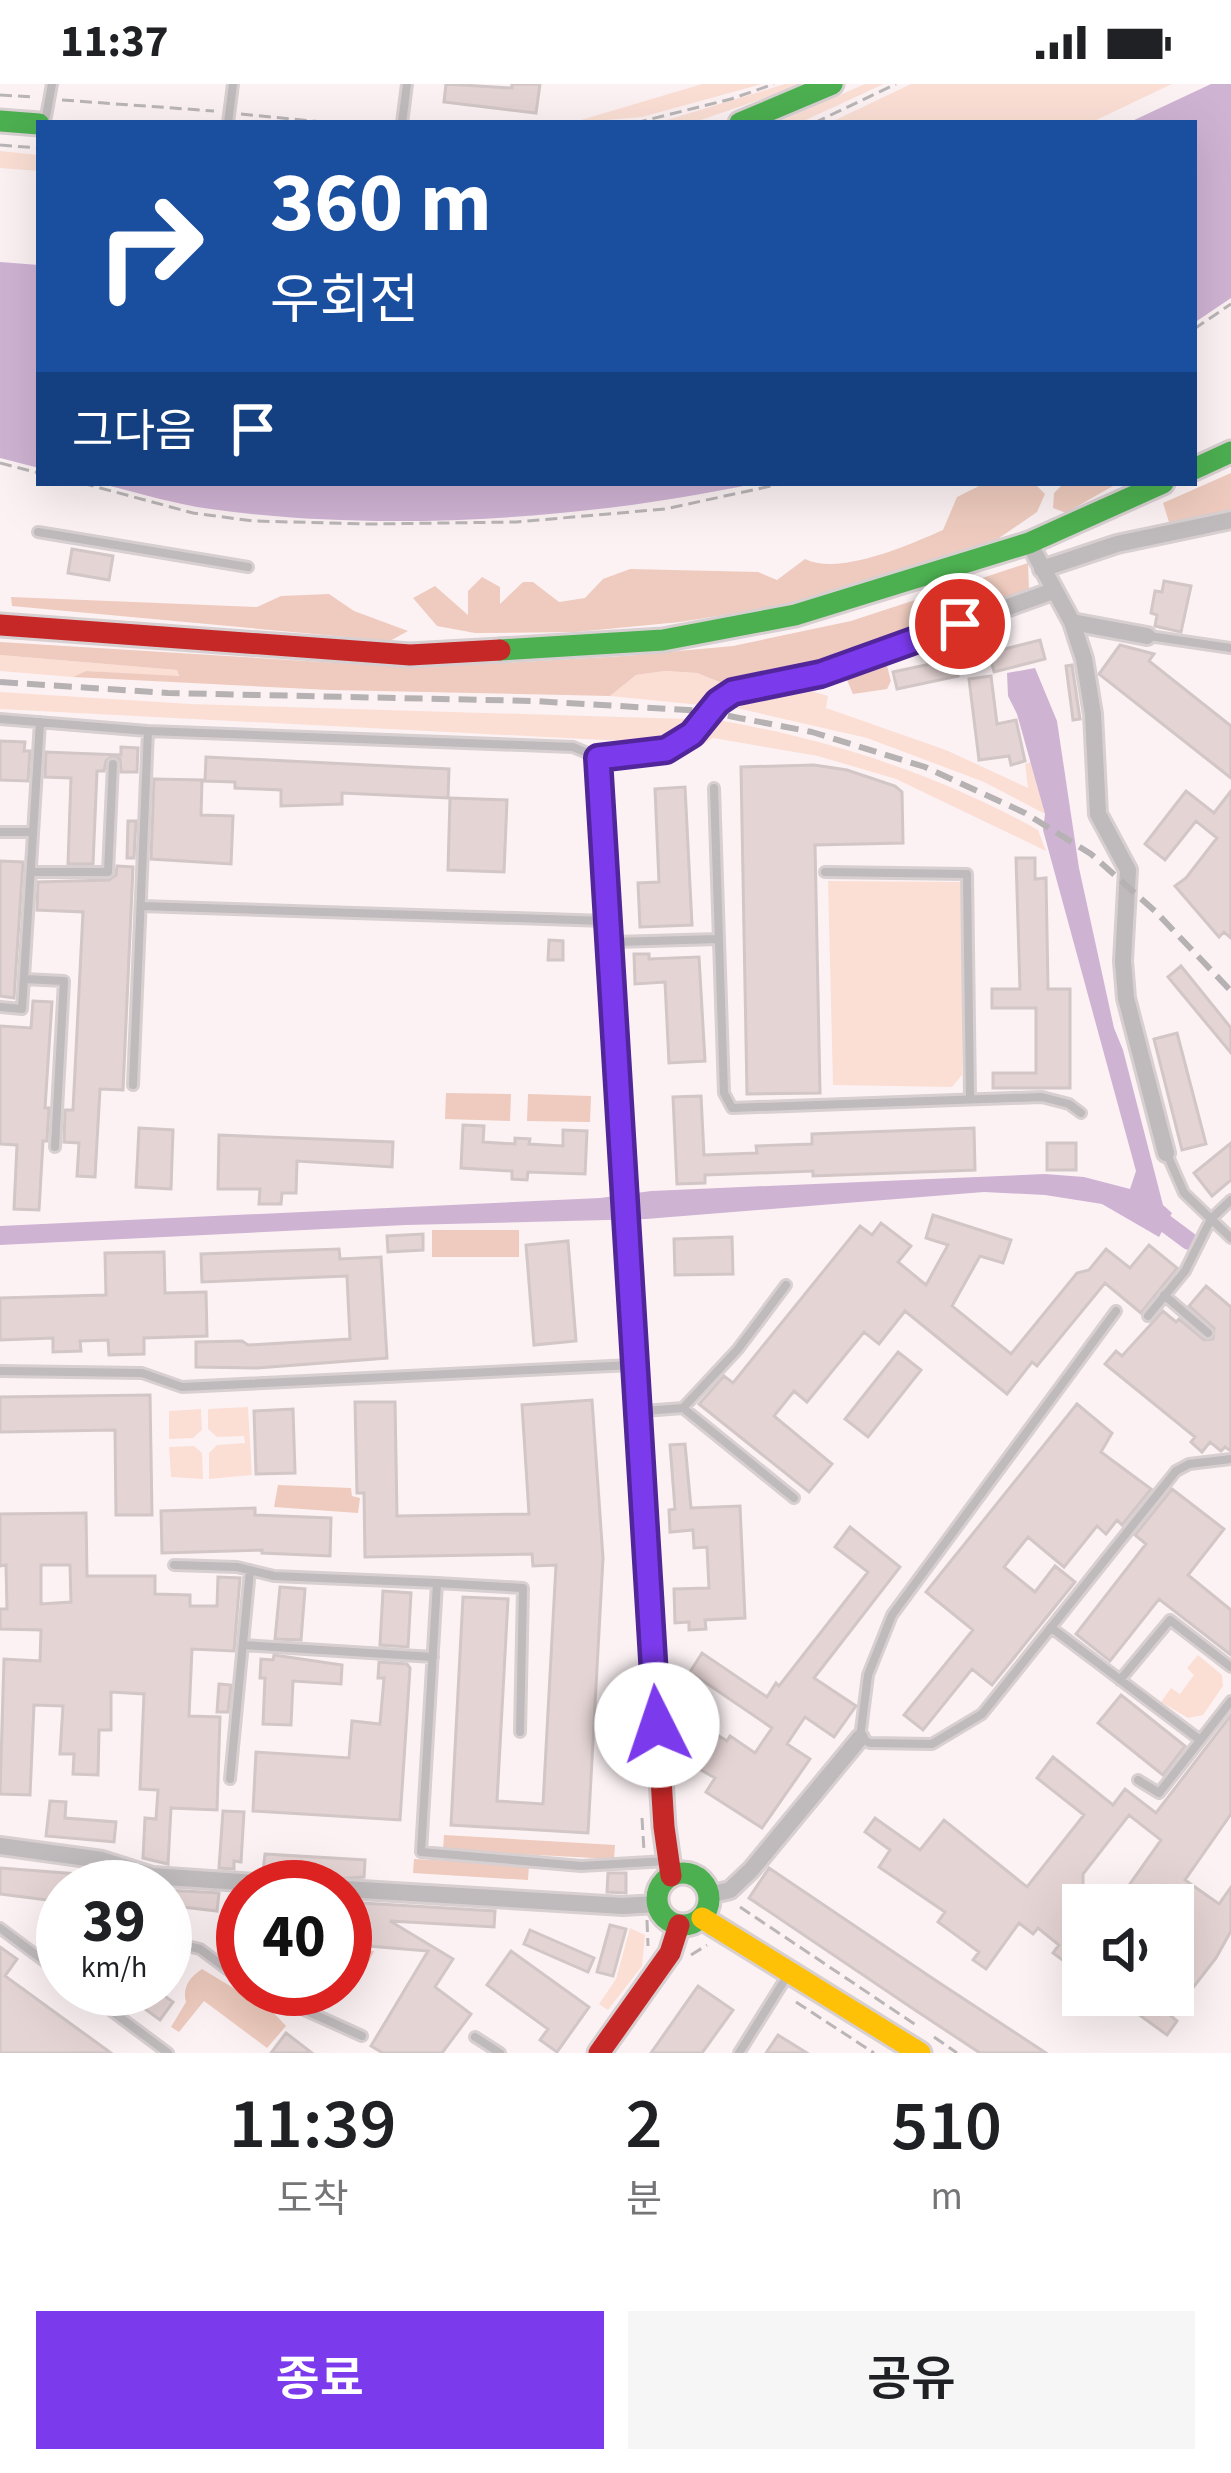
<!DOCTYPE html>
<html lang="ko">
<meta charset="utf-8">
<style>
:root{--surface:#fff;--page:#f6f6f6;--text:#202124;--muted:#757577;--accent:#7c3aed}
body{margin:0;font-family:"Source Sans 3","Noto Sans KR",sans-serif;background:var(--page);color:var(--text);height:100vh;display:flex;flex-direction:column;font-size:45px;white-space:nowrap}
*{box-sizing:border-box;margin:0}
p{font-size:39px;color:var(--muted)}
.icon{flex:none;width:66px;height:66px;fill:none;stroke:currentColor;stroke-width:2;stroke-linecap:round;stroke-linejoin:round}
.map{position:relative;height:1969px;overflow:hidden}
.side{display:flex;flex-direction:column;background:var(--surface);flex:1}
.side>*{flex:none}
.top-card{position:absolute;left:36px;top:36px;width:1161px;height:366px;border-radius:0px;box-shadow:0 12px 48px #0002;background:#1a4fa0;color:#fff;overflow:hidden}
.tools{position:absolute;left:1062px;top:1800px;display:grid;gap:24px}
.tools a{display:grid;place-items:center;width:132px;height:132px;border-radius:0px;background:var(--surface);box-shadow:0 12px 48px #0002;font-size:60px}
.speed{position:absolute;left:36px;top:1776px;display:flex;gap:24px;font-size:60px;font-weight:700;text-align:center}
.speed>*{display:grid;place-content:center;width:156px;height:156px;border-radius:50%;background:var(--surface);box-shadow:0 12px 48px #0002;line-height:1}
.speed small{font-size:30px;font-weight:400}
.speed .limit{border:18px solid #d22;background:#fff;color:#111}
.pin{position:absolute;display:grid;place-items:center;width:102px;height:102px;color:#fff;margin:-51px;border:6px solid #fff;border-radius:50%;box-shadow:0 3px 12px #0007}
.me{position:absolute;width:132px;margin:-66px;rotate:356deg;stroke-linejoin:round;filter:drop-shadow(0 0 9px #0008)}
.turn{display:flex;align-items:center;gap:42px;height:252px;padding:0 36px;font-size:54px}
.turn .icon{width:156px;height:156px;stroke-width:2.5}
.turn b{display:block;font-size:84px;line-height:102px}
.then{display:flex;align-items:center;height:114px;padding:0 36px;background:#0003;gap:24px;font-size:45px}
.eta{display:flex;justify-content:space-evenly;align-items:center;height:204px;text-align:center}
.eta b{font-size:72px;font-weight:600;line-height:84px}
.action{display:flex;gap:24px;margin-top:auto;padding:24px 36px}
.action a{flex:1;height:138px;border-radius:0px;background:var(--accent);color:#fff;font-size:48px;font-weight:600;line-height:138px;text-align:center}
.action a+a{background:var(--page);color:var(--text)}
.status{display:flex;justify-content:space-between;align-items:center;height:84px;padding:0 60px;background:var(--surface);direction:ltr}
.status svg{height:33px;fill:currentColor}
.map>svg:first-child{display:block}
.green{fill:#fbdfd5}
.forest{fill:#eecbbe}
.water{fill:#cfb3d3}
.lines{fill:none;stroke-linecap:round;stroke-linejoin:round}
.canal{stroke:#cfb3d3;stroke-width:18}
.building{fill:#e5d4d4;stroke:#d2c6c6;stroke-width:3;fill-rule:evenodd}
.lane-casing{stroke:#d8cfd1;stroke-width:14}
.street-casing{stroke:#d8cfd1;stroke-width:22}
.fast-casing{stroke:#d8cfd1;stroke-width:27}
.slow-casing{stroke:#d8cfd1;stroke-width:27}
.jam-casing{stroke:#d8cfd1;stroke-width:27}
.path{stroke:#bab5b7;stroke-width:3;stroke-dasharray:12 6;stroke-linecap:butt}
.lane{stroke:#bfbabc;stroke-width:8}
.street{stroke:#bfbabc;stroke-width:16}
.fast{stroke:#4caf50;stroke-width:21}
.slow{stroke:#ffc107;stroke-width:21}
.jam{stroke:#c62828;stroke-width:21}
.rail{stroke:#b6b1b3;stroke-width:6;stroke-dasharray:18 9;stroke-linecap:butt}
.route-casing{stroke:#51269a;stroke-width:30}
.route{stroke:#7c3aed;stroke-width:21}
</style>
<div class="status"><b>11:37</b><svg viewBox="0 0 49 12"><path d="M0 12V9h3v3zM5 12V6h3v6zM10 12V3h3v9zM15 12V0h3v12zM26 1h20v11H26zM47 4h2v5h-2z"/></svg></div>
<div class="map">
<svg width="1231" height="1969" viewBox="0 0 1231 1969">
<rect width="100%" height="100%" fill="#fcf2f4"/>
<path class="green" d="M702,0H762L642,33L571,39Z
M785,0H805L692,39H657Z
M865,0H884L799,39H775Z
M911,0H1172L1090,39H829Z
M0,67L39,71V87L0,84Z
M0,571L177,586L179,593L87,587L73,593L0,587Z
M665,587L697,589L727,601L700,621L610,612L636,591Z
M791,601L828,612L826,624L946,666L1028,704L1025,680L1031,678L1045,730L984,698L867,654L732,623L753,610Z
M0,608L191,620L688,635L674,651L642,658L0,625Z
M712,635C828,655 936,689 1038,746L1046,767L896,695L818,672L713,654L685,672L680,668Z
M828,797L963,798L962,991L952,1003L833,1001Z
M248,1323L252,1391L209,1395V1369L217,1361L245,1359L244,1352L217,1353L208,1345V1325Z
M201,1325L202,1346L193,1354L169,1355V1327Z
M194,1362L202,1369L203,1395L171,1393L169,1363Z
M1198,1571L1222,1591L1223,1602L1203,1631L1188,1634L1161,1618L1171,1604L1180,1610L1194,1591L1187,1584Z
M630,1844L645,1851L642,1882L608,1926L599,1920L616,1895Z"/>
<path class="forest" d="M1231,389V427L1169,438L1163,419Z
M985,399H1034L1045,410L1037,428L979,468L820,516L680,538L576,548L475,549L437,542L413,514L435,502L468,531V507L482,493L500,503V520L523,498H533L559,518L585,514L603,495L630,485L758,488L777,496L805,475C839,492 909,461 943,446L957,413Z
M1064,399H1118L1066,429L1053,424L1054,409Z
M1028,479L1029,505L853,567L727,601L697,589L665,587L636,591L610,612L330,606L73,593L86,587L179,592L177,586L0,571V558L371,581H467L624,572L733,562L851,537Z
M329,510L354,527L408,547L390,557L12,522L11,513L257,523L281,512Z
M886,578L891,597L887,605L853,610L847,596Z
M446,1009L511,1010L510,1037L445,1035Z
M528,1010L591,1012L590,1038L527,1037Z
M432,1146H519V1173H432Z
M278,1401L351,1404L352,1412L360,1414L358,1429L274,1423Z
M444,1751L615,1761L614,1775L443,1766Z
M414,1775L529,1781L528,1796L413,1789Z
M345,1864L374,1867L364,1888L345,1894Z
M202,1885L272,1927L286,1942L267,1964L204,1917L179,1948L171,1943L186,1918C182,1903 190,1893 202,1885Z"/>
<path class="water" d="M1211,0H1231V214L1194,239V39H1128Z
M0,178L39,181V384L0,374Z
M98,399H757C587,436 369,450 197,423C164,417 131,407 98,399Z
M1035,584L1057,637L1079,784L1114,944L1123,966L1163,1121L1172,1129L1159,1153L1102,1120L1045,1111L984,1108L646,1135L406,1141L0,1161V1142L600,1114L651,1107L1045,1090L1084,1093L1130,1105L1136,1087L1043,746L1045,730L1017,630L1008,612L1007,589Z"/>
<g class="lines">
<path class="canal" d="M1150,1128L1189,1157"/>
</g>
<path class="building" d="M446,0L512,4V0H540L536,29L444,18Z
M72,465L113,472L109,496L68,489Z
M1164,497L1191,502L1181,548L1155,542L1157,531L1151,529L1155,507L1162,508Z
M1040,556L1045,575L994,588L989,569Z
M1120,561L1154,570L1149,577L1231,642V694L1099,590Z
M954,575L958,592L897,605L893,588Z
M1072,581L1080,635L1073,636L1066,582Z
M991,592L997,640L1016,636L1025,677L1011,681L1009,672L979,676L969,595Z
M0,657L25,658L24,667H30L28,697L0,696Z
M121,663L138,664L137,688H121L120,675L112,672L106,677L104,687H97L93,780H68L71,694L45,693L46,668L121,671Z
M206,673L449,685L448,714L342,709V720L281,722V706L235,704V698L205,697Z
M814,681L847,686L895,702L902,708L903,759L815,761L820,1009L747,1010L741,683Z
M154,695L202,696L201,731L233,732L231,780L151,775Z
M685,703L692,841L640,843L638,799L659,798L655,705Z
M1186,707L1214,729L1231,707V854L1224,848L1219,853L1175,802L1186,794L1217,754L1196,737L1165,776L1145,760Z
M450,714L507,716L504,788L448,786Z
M128,737H136L134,774H127Z
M1016,774H1035V795L1046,794L1048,905H1070V1004H993V989H1036V924H992V905H1020Z
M0,777L23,778L14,914L0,912Z
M117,782L133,783L123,1006L100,1005L95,1093L77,1092L79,1059L64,1058L65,1026H73L83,828L37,826L38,798L109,796L116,791Z
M549,856L563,857V876H548Z
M634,870H649V875L699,873L705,977L669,979L665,898L635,900Z
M1181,882L1231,944V969L1168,893Z
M33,917L52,918L45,1024H49L47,1057H43L39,1126L14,1125L17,1061L0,1060V942L31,944Z
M1177,949L1206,1060L1182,1066L1154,955Z
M701,1012L704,1071L757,1069L756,1062L812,1060V1050L974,1044L975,1086L813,1092V1087L705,1091V1099L677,1100L673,1013Z
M463,1041L484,1042L483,1058L515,1060V1054L530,1055L529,1060L563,1062V1046L587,1047L585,1090L528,1088L527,1096L512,1095V1087L461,1084Z
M139,1044L173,1046L171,1105L136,1103Z
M219,1051L393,1058L392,1083L297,1077L296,1109H282L281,1120H259L260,1105H218Z
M1047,1059H1076V1086H1047Z
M1231,1059V1096L1212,1112L1194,1089Z
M933,1131L1011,1156L1003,1179L980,1172L952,1222L1011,1270L1077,1189L1089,1186L1106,1165L1130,1184L1149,1161L1177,1184L1141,1229L1105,1199L1037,1282L1032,1278L1007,1310L905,1227L879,1260L864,1248L807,1318L794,1307L774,1332L832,1380L809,1408L699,1320L724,1292L733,1299L860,1142L872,1151L881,1139L911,1162L898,1178L926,1201L948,1161L926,1154Z
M423,1150V1166L388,1168L387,1152Z
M732,1153L733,1190L675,1191L674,1155Z
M568,1157L576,1257L534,1261L526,1161Z
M339,1165L340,1175L381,1173L387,1274L257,1284L196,1283V1258L242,1257L248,1261L350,1255L347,1192L202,1198L201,1170Z
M164,1168L165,1209L206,1208L207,1252L144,1254V1270L109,1271L108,1256L80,1257L81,1267L53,1268V1254L0,1256V1214L106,1211L105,1169Z
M1206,1202L1231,1223V1367L1225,1363L1221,1367L1210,1358L1202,1368L1191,1358L1195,1353L1105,1280L1116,1267L1122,1272L1163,1227L1176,1238L1179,1235L1204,1256L1213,1255L1214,1244L1189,1222Z
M898,1268L921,1286L868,1353L845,1335Z
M150,1311L152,1431H116L115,1346L0,1348V1313Z
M592,1316L603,1474L588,1749L451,1741L463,1513L508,1515L497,1717L543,1720L556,1481L533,1482L532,1470L365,1473L364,1409H357L355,1318H395L397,1432L529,1430L522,1321Z
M1077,1320L1112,1349L1101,1368L1151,1405L1122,1441L1117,1436L1106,1450L1097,1442L1064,1483L1028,1453L1004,1483L1035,1508L1055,1482L1075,1498L992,1601L972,1585L923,1646L904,1631L973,1546L926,1508Z
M293,1325L295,1389L256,1390L254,1327Z
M685,1360L691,1424L740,1422L745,1534L705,1536L706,1545L689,1546V1538L675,1539L674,1505L709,1504L707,1463L694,1464L693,1446L670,1448L669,1426L675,1425L670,1361Z
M1172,1405L1224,1445L1188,1491L1231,1526V1571L1159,1515L1110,1577L1076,1550L1146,1460L1135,1451Z
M255,1424V1431L331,1434L330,1472L262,1469V1466L162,1469L161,1427Z
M86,1429L87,1492H155V1510L190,1511V1522H217L218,1493L240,1494L234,1567L192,1565L189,1632L220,1633L217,1726L171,1724L168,1780L143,1774L145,1734L156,1735L158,1706L140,1705L144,1610L111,1608V1646H99L98,1691L73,1690L74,1670H60L63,1622L34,1621L30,1711L0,1710L4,1575L40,1577L41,1546L0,1545V1525H7L6,1481L0,1482V1430ZM41,1481H70L71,1518L41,1520Z
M850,1443L900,1483L814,1594L856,1622L834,1653L805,1633L787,1660L810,1675L762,1744L706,1708L715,1694L687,1678L706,1644L727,1657L730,1652L755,1669L772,1644L690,1588L702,1569L767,1613L776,1599L779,1602L868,1488L835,1463Z
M280,1503L305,1505L301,1556L275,1555Z
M383,1507L411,1509L408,1563L380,1561Z
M274,1571L342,1581L341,1600L293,1597L291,1641L263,1640L265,1594H260L261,1575L273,1576Z
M379,1578L407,1580L410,1584L400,1736L253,1727L256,1668L349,1674L352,1637L380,1640L384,1594H378Z
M219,1600L231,1601L228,1628H217Z
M1121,1611L1185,1662L1163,1691L1098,1639Z
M1231,1631V1730L1185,1796L1219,1820L1231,1803V1847L1216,1874L1171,1932L1177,1937L1167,1951L1112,1911H1173V1821H1115L1161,1756L1129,1731L1083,1790V1807L1102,1821H1083V1891L1053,1869L1059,1861L1038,1844L1033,1850L1019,1839L986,1885L973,1876L979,1868L938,1838L945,1828L879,1783L890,1766L865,1748L875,1734L920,1766L944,1736L1027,1803L1084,1731L1037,1694L1053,1673L1113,1721L1125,1705L1156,1729Z
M50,1717L66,1718L65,1734L116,1738L114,1758L46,1752Z
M223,1727L244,1728L241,1778L234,1777V1785L219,1784Z
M265,1770L365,1776L364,1793L324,1796L315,1790L263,1787Z
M0,1784L104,1792L103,1803H63V1818L0,1810Z
M769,1784L935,1896L1046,1969H980L915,1926L749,1814Z
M608,1789H626V1809L607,1808Z
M165,1806L219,1809L217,1827L165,1821Z
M345,1818L495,1827L494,1843L390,1837L453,1875L435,1903L471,1930L442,1969H383L371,1962L428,1867L345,1860Z
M610,1841L626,1845L613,1892L597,1888Z
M530,1846L594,1874L588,1888L524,1860Z
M0,1863L17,1875L5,1892L111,1969H0Z
M511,1867L589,1923L557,1968L540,1956L548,1945L487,1901Z
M698,1902L733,1926L702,1969H651Z
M142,1905H155L173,1918L160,1936L134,1917Z
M286,1949L312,1969H271Z
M778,1951L807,1969H766Z"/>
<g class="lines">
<g class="lane-casing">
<path id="lane" d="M45,38L52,0
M228,39L233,0
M402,39L407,0
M38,448L248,483
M1149,552L1231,564
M0,635L148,647L573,663L597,673
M714,704L724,1009L732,1024L1042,1013L1069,1020L1081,1029
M0,748H33
M31,788H108L113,680
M825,788L967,790L970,1013
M141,822L606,837
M615,858L718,855
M24,895L64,897L55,1063
M0,923L22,925L40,638
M133,1001L148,647
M1167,1070L1184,1109L1231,1154
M1164,1211L1208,1249
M1116,1227L892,1531L868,1591L860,1654L870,1659L932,1660L982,1630L1176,1387L1189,1380L1231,1375
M1148,1232L1185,1187L1211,1135L1231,1116
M0,1287L142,1289L182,1303L632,1281
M683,1324L794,1414
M644,1327L683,1324L738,1265L786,1201
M174,1481L237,1483L274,1492L437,1499L421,1768L581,1782L667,1777
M437,1499L523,1504L520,1648
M1053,1545L1200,1656
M243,1561L433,1573
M1120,1596L1170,1536L1231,1583
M230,1695L250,1486
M1138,1696L1159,1709L1231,1617
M0,1844L63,1891
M165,1857L200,1865L243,1897
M82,1905L168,1969
M258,1905L362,1952
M475,1953L500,1969
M739,1969L789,1889"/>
</g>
<g class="street-casing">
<path id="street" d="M1029,459L1072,538L1084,575L1093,630L1098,730L1128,786L1123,877L1126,914L1166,1069
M1042,485L1117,460L1231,436
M1072,538L1147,552
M598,674L666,666L692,650L718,618L733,608L821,590L1053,507
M0,1762L102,1776L152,1792L314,1803
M345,1805L623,1822L657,1820
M709,1811L730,1806L751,1786L860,1654"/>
</g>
<g class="fast-casing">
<path id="fast" d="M0,37L39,40
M740,39L832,0
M1194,385L1231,368
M500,566L663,556L795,531L1029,459L1163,399
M657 1815a26 26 0 1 1 52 0a26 26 0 1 1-52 0Z"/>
</g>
<g class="slow-casing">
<path id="slow" d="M702,1834L920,1969"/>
</g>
<g class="jam-casing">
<path id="jam" d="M0,541L410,571L500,566
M598,674L664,1743L671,1792
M599,1969L670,1869L679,1841"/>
</g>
<path class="path" d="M0,11L34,13
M62,16L214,27
M241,30L333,39
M635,39L731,15L774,0
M814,39L896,0
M0,61L39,64
M1194,245L1231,220
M0,379L39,389
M82,399L193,429L253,437L370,440L516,438L665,425L785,399
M642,1734L644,1767
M740,1823L916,1941
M647,1836L648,1862
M691,1871L707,1861
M796,1918L874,1969
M934,1953L957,1969"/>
<use href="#lane" class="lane"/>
<use href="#street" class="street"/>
<use href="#fast" class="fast"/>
<use href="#slow" class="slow"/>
<use href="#jam" class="jam"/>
<path class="rail" d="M0,598L168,609L534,617L703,627L812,648L925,683L1025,729L1091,770L1155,827L1231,907"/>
</g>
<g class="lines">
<g class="route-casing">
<path id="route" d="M657,1641L598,674L666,666L692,650L718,618L733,608L821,590L960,540"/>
</g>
<use href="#route" class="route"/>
</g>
</svg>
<div class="tools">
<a><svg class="icon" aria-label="sound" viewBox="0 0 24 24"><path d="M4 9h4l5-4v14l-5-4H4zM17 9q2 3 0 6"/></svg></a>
</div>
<div class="speed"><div>39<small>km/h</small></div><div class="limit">40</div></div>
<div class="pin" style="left:960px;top:540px;background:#d93025"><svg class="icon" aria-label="arrive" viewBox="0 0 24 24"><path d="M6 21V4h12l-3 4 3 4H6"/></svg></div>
<svg class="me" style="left:657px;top:1641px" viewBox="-20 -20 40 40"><circle r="19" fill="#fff"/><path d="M0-13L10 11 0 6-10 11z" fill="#7c3aed"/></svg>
<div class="top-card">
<div class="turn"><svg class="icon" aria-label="right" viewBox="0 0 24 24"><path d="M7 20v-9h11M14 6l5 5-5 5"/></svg><div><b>360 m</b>우회전</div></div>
<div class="then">그다음<svg class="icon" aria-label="arrive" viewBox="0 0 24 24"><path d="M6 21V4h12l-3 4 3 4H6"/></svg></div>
</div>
</div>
<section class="side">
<div class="eta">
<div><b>11:39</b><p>도착</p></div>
<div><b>2</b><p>분</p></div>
<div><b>510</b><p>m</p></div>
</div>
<div class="action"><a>종료</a><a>공유</a></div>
</section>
